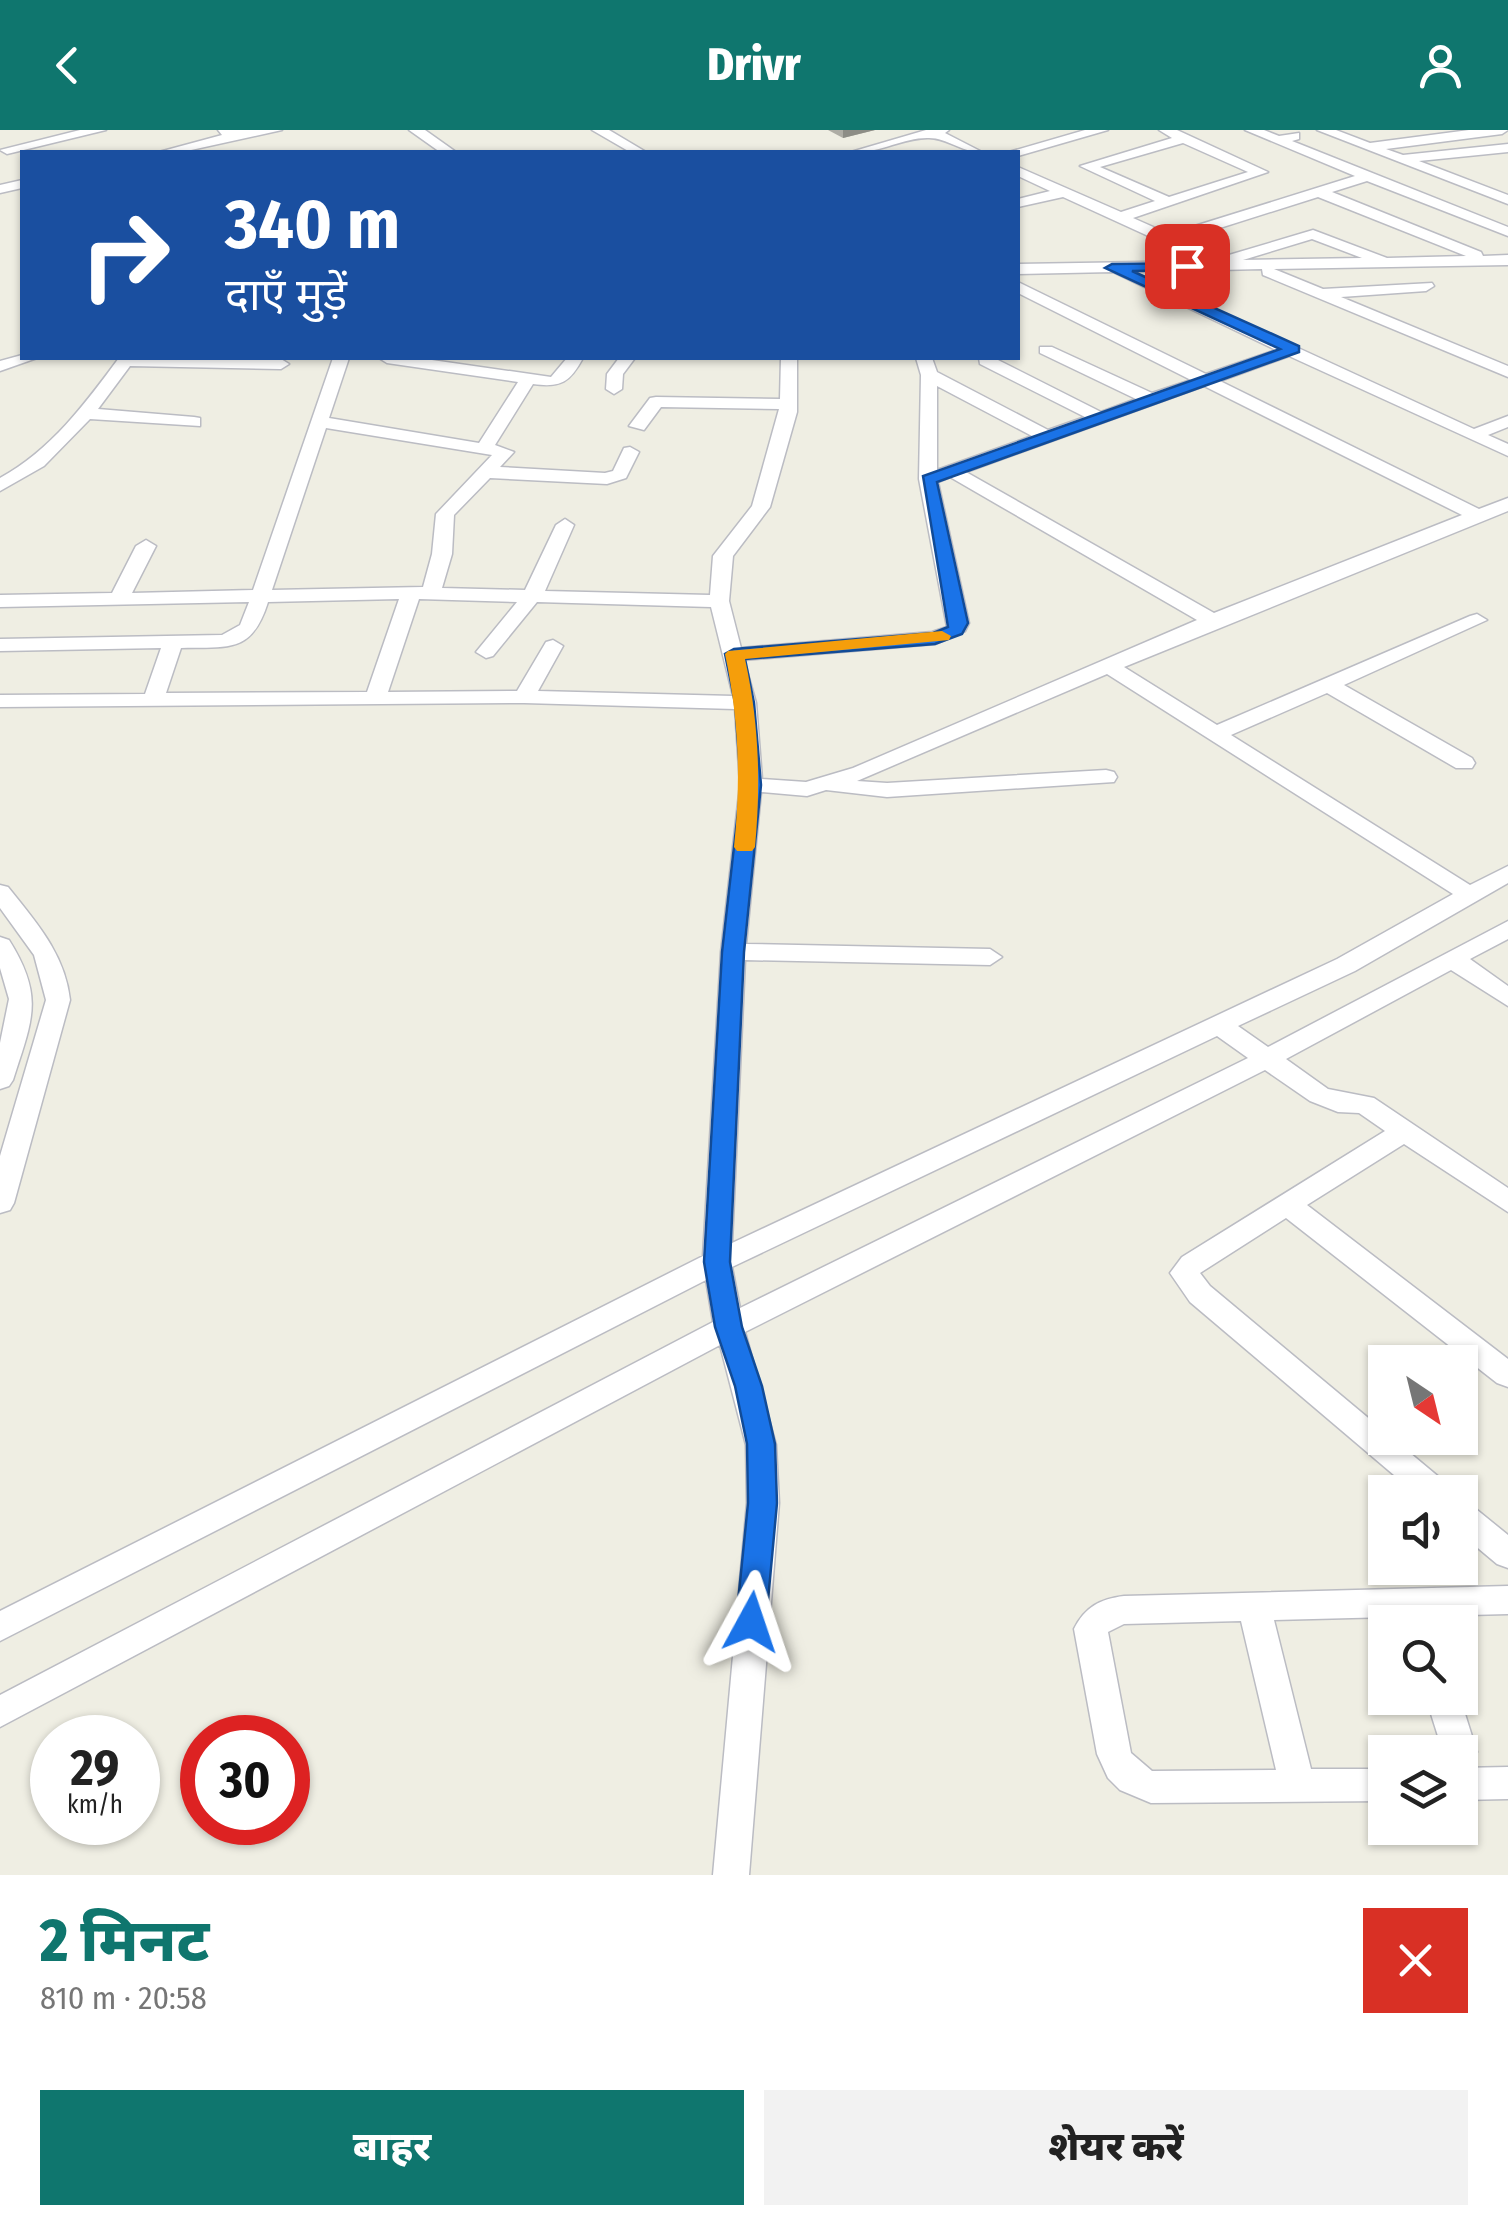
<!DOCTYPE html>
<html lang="hi">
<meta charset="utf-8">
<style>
:root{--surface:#fff;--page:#f2f2f2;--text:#222;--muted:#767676;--accent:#0f766e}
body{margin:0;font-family:"Fira Sans Condensed","Noto Sans Devanagari",sans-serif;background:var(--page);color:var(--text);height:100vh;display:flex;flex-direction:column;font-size:38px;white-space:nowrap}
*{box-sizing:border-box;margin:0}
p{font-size:32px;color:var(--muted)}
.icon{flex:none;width:55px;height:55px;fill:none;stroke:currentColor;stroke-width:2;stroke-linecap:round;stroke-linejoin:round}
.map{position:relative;height:1745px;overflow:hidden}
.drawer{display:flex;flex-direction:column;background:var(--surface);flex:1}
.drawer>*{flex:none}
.banner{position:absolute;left:20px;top:20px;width:1000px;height:210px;border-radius:0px;box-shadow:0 2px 8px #0004;background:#1a4fa0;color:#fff;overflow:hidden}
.needle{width:65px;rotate:145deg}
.buttons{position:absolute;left:1368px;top:1215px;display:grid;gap:20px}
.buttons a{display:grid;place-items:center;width:110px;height:110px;border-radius:0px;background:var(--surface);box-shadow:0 2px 8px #0004;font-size:50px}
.speed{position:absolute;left:30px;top:1585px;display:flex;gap:20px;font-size:50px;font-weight:700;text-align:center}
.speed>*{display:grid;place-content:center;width:130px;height:130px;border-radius:50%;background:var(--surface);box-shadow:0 2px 8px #0004;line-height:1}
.speed small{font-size:25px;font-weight:400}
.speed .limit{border:15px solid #d22;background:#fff;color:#111}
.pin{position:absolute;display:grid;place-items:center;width:85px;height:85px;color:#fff;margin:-42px;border-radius:20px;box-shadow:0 5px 15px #0006}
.me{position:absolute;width:110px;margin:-55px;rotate:5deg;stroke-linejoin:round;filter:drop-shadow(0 0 8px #0008)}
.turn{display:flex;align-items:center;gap:35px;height:210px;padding:0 40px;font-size:45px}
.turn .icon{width:130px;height:130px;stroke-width:2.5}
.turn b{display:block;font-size:70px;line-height:85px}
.round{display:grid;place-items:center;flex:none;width:105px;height:105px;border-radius:0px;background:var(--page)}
.headline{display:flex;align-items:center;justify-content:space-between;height:170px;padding:0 40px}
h1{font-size:60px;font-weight:800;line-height:75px;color:var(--accent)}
.cta{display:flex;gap:20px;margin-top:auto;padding:20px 40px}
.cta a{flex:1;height:115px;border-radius:0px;background:var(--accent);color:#fff;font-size:40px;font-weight:800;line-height:115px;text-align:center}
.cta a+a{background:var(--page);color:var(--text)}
header{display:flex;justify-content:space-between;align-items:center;height:130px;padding:0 40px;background:var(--accent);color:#fff;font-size:45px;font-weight:800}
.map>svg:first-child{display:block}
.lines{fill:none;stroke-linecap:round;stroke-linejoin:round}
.minor-casing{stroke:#bbbcc3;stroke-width:3}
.minor{fill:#fff;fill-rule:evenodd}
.wall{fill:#aeada5}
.shaded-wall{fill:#8d8d86}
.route{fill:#1a73e8;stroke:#114b97;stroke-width:2.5}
.slow{fill:#f59e0b}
</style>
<header><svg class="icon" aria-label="back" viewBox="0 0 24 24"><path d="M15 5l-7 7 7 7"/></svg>Drivr<svg class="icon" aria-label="person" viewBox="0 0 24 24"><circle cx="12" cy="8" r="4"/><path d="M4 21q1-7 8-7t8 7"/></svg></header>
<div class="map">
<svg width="1508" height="1745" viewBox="0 0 1508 1745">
<rect width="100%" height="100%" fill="#efeee3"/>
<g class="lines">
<g class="minor-casing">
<path id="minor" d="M80,0H106L7,24L0,20Z
M218,0H282L182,22H159L222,5Z
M409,0H425L456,22H440Z
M592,0H609L646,22H630Z
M926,0H949L945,3L982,22C962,23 948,8 929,8C904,7 879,24 851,22Z
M1085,0H1108L1018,26V22H1009Z
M1159,0H1177L1268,42L1133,88L1169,104L1355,46L1245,0H1264L1279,6L1299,3V9L1292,11L1508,97V106L1367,51L1332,62L1481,122L1483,126L1508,125V135L1274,139L1323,159L1432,153L1434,156L1426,161L1341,167L1508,236V247L1263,145L1262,139L1133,142L1474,299L1508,286V297L1488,305L1508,314V326L1289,226L1220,251L1479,379L1508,368V381L1124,537L1217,595L1470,486L1477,484L1487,490L1344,555L1472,628L1475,633L1472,638H1456L1327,563L1231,605L1470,755L1508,736V753L1355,841L1238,896L1268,917L1508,791V809L1470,829L1508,856V876L1451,840L1286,929L1328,959L1374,968L1508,1058V1082L1404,1014L1307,1075L1508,1229V1257L1497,1253L1286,1088L1200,1143L1210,1156L1385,1302V1308H1392L1446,1353L1450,1362H1414L1190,1172L1170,1143L1182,1127L1385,1001L1359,983L1338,982L1310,971L1265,940L745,1202L776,1315L779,1373L749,1745H713L747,1373L746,1315L720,1215L0,1597V1565L713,1192L706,1150L0,1511V1481L703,1126L721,822L740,655L735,579L524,573L0,577V565L145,564L161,518L0,521V509L222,505L240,495L249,472L0,477V465L112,463L136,416L146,410L156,416L132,463L253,460L333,228H349L329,288L479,313L518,252L387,233L379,228H418L551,247L567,228H583C570,252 561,258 533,254L495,315L514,322L500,337L605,343L613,341L624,318L630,317L639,322L626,348L607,354L490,348L454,385L452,424L442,458L525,460L556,395L565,389L574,395L545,461L710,465L713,426L752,376L779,279L661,277L644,300L629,296L650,268L656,267L780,269L781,228H797V282L770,377L733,426L729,471L741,518L932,502L947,497L919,349L921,245L916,228H932L937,242L1048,300L1085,287L980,234L979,228H994L1101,282L1136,269L1040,223V217H1052L1152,263L1191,250L1018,163V152L1206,244L1276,220L1113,142L1018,144V134L1203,131L1063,67L1018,77V69L1050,61L1018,46V37L1121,82L1155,71L1080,36L1172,8ZM1183,13L1248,42L1169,67L1100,37ZM1318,67L1466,126L1387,128L1313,100L1229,125L1226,131L1182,110ZM1312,109L1362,128L1243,130ZM937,256L1032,306L937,340ZM1204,256L1462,385L1214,483L966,342ZM326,298L492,325L436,384L432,424L423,457L272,460ZM950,347L1197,490L853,638L806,652L762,649L756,573L744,530L935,514L965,501L969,493L938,352ZM399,469L367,562L166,563L181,518C230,517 252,523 268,472ZM419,469L517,472L476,522L486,528L493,526L537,472L711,477L733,566L538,561L563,516L553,510L546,512L517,561L388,562ZM1107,544L1453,764L1337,829L732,1113L745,830L990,835L1002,827L990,819L746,814L761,662L807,666L826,660L887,667L1114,652L1117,647L1114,642L1106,640L887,653L857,651ZM1217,906L1248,928L740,1178L732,1137Z
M1317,0H1336L1370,13L1469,0H1508L1502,4L1386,19L1403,25L1508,14V22L1419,31L1508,65V74Z
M22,50V58L0,63V55Z
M22,225L37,228L0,241V231Z
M119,228L281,229L289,234L281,239L130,236L98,279L194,287L200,288V296L90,289L44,336L0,361V348C51,320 85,274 119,228Z
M619,228H635L623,244L622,259L614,264L606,259L607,244Z
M0,755L8,757C36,792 65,824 70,870L14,1073L10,1080L0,1083V1026L46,870L34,825L0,778Z
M0,807L9,810C45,867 32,890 13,950L9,956L0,959V913L9,869L0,838Z
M1460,1371L1471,1375L1508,1405V1438L1497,1434L1460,1403Z
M1508,1456V1484L1274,1490L1311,1639H1385V1671L1151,1673L1120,1660L1108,1648L1097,1624L1074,1499C1085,1477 1100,1469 1124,1466ZM1241,1491L1276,1640L1152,1641L1131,1623L1108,1502L1124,1494Z
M1426,1568H1460L1477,1622L1472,1633L1460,1638L1508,1637V1669L1460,1670V1622H1443Z"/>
</g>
<use href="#minor" class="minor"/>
</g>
<path class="wall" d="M828,0H875L843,8Z"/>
<path class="shaded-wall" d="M843,0H875L843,8Z"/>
<path class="route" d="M1192,133V139L1187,140L1132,141L1299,216V222L937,352L968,493L962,504L935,514L745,529L754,573L761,655L744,822L730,1132L742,1197L762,1256L775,1314L777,1373L766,1492L762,1501L751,1505L741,1501L736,1492L748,1373L747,1314L735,1256L715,1197L704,1132L722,822L741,655L735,573L725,524L734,519L933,503L948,497L923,346L1280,219L1105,138L1112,134Z"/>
<path class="slow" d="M942,501L951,506L949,510L745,529C759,593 761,652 755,717L752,721H737L734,717C741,651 739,590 725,524L728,521Z"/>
</svg>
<div class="buttons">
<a><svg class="needle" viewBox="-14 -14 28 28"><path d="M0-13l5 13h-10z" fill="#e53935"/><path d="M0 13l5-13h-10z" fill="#767676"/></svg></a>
<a><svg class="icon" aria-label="sound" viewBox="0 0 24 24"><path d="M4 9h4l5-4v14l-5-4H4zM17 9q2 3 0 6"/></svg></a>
<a><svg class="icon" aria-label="search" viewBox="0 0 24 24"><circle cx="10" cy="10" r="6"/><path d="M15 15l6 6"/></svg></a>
<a><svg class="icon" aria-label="layers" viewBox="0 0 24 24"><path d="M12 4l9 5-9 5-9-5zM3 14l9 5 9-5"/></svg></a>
</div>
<div class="speed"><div>29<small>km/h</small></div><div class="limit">30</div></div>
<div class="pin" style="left:1187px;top:136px;background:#d93025"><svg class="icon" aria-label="arrive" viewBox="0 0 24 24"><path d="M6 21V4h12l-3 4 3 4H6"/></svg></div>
<svg class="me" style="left:751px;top:1492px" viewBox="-20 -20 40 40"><path d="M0-17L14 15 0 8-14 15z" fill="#1a73e8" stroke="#fff" stroke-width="4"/></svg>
<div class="banner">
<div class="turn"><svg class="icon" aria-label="right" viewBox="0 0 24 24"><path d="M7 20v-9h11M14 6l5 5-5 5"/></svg><div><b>340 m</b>दाएँ मुड़ें</div></div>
</div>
</div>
<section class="drawer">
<div class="headline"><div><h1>2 मिनट</h1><p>810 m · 20:58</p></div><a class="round" style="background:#d93025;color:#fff"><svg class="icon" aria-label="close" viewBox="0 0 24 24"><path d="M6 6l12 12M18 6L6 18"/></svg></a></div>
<div class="cta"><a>बाहर</a><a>शेयर करें</a></div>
</section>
